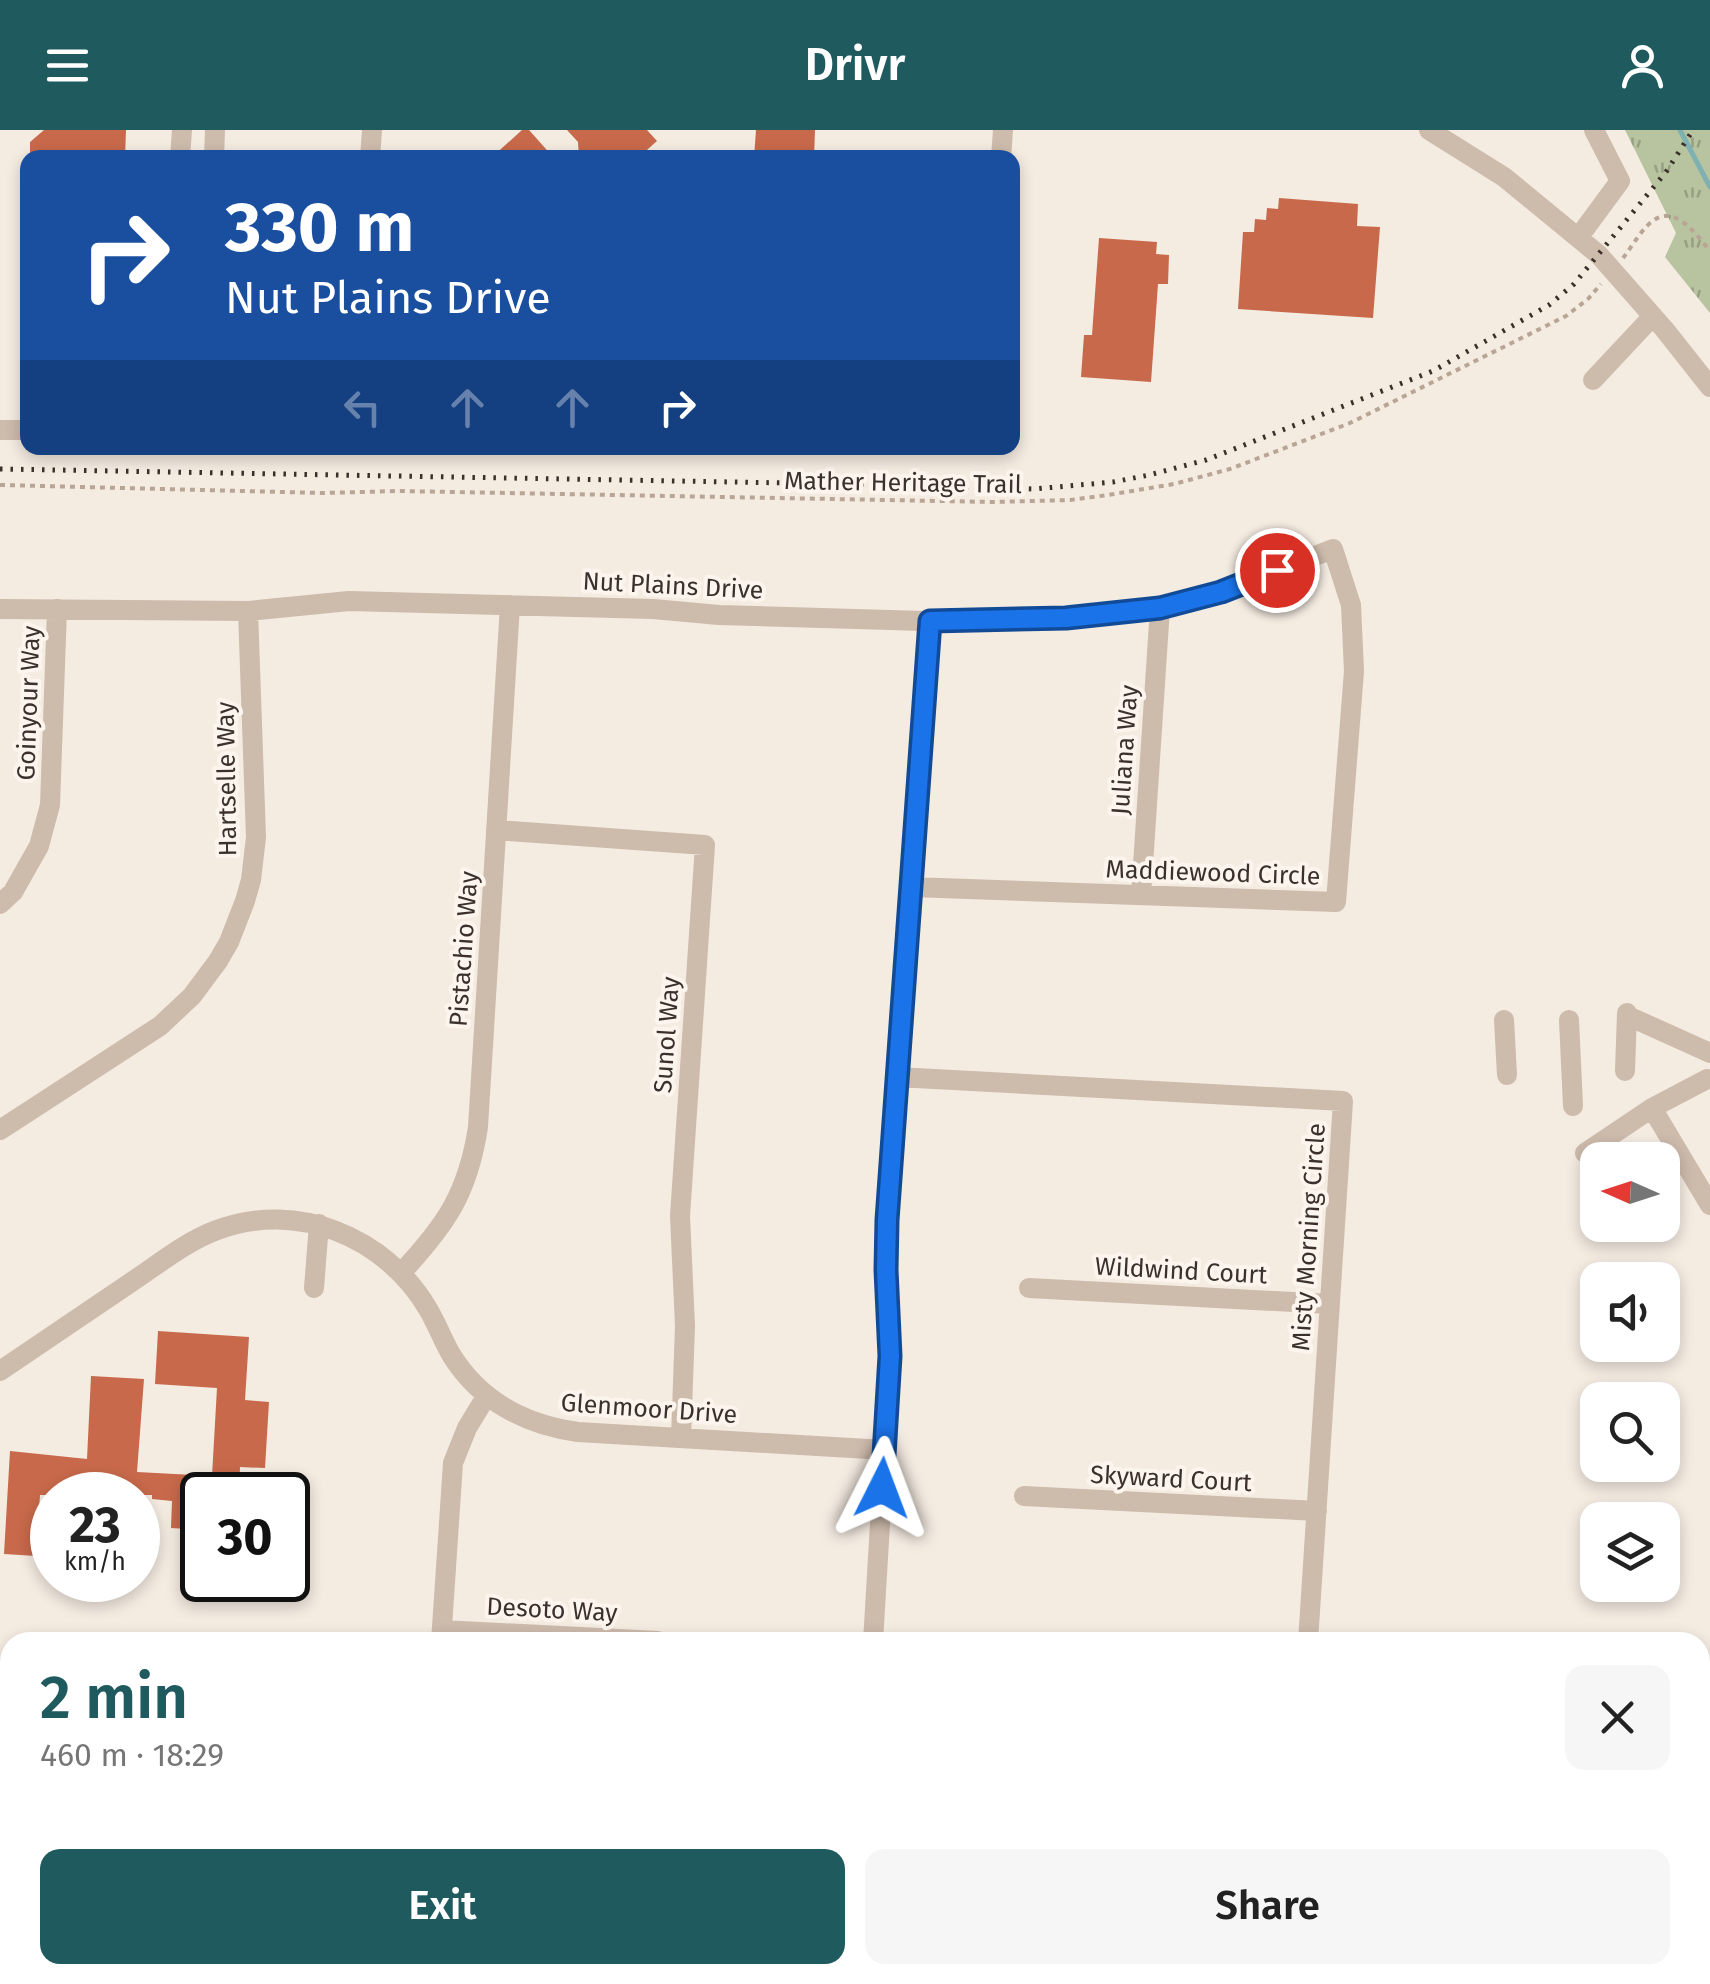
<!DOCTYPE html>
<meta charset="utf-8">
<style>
:root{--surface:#fff;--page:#f6f6f6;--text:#222;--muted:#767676;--accent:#1f5a5e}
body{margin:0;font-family:"Fira Sans",sans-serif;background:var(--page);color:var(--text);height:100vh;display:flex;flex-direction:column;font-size:38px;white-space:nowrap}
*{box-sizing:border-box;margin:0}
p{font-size:32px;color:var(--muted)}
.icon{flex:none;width:55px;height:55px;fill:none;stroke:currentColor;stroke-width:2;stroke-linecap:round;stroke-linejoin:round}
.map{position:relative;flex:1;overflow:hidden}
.side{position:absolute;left:0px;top:1502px;width:1710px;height:352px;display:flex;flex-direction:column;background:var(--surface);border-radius:30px 30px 0 0;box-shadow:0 5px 15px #0003}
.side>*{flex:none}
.top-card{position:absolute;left:20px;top:20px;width:1000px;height:305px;border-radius:20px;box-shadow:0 5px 15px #0003;background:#1a4fa0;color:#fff;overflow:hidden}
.needle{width:65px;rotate:273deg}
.controls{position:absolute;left:1580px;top:1012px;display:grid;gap:20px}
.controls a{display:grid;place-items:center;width:100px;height:100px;border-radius:20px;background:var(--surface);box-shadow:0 5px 15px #0003;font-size:50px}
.speed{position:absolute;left:30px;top:1342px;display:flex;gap:20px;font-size:50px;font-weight:700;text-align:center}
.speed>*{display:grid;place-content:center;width:130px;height:130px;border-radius:50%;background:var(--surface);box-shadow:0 5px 15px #0003;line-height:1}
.speed small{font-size:25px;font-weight:400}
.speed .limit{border:5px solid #111;border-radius:15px;background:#fff;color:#111}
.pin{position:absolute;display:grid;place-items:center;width:85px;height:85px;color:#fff;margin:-42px;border:5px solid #fff;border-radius:50%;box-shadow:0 2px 10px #0007}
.me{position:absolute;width:110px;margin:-55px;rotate:3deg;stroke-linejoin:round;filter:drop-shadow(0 0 8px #0008)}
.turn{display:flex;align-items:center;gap:35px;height:210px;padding:0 40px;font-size:45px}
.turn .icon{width:130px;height:130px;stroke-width:2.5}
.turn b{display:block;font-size:70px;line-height:85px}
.lanes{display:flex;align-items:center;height:95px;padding:0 40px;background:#0003;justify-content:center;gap:50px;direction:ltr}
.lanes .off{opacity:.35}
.round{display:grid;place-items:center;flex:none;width:105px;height:105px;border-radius:20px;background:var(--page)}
.overview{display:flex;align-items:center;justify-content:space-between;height:170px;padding:0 40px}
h1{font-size:60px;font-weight:600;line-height:75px;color:var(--accent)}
.action{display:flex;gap:20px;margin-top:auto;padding:20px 40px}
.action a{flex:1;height:115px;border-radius:20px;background:var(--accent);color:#fff;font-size:40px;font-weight:600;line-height:115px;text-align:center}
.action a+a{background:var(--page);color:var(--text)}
header{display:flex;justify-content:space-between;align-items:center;height:130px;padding:0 40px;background:var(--accent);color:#fff;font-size:45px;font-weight:600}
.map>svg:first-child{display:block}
.grass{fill:url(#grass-tufts)}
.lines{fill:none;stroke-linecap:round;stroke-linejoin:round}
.stream{stroke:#7fb0b2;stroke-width:5}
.building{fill:#c8694b}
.path{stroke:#b9a596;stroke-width:4;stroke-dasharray:5 5;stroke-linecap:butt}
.minor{stroke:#cdbbac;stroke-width:20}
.rail{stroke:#3b302b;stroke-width:5;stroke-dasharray:2.5 8;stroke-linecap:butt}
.route-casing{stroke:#114b97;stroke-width:25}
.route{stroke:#1a73e8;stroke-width:18}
.labels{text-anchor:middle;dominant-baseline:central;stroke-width:8;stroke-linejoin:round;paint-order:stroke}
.street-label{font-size:25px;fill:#3b302b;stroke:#fbf5ee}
</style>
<header><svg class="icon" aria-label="menu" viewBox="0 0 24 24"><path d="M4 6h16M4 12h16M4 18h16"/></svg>Drivr<svg class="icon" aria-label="person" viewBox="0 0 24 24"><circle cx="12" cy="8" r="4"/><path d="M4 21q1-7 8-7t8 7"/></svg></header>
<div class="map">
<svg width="1710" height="1854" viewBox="0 0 1710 1854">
<defs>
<pattern id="grass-tufts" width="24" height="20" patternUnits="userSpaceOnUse" patternTransform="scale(2.5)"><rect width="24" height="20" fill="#b8c4a0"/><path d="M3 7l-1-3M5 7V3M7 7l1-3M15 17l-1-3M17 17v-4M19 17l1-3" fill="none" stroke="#97a083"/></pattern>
</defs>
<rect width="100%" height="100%" fill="#f4ebe1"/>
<path class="grass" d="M1625,0H1710V183L1665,127L1676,103Z"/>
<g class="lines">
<path class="stream" d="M1680,0L1710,57"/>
</g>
<path class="building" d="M44,0H126L125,28H30V12Z
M522,0H529L554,28H491Z
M567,0H647L657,11L638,28H579L578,12Z
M756,0H815L814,28H754Z
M1279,68L1358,74L1357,96L1380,97L1373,188L1238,179L1243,102H1254L1255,89L1266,90L1267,78L1278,79Z
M1099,108L1157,112L1156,124L1169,125L1168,154H1158L1151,252L1081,247L1084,205H1092Z
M158,1201L249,1207L245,1270L269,1272L265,1338L240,1337L239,1365H202V1400L171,1398L172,1371L152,1369V1365H40L36,1426L4,1424L10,1321L87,1329L91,1246L144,1249L137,1342L212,1346L217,1258L155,1254Z"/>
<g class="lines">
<path class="path" d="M1623,128C1631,118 1638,105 1647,96C1672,69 1695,103 1710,121
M0,355L322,363L399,361L994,372L1070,370L1108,365L1174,354L1230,339L1350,293L1566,186L1588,169L1601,154"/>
<path class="minor" d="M1429,0L1504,47L1599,125L1665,200L1710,257
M180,28L182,0
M214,28L215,0
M370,28L372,0
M1001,28L1003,0
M1578,108L1620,51L1594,0
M1593,250L1653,186
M0,300H28
M0,479L248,481L349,471L653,479L719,485L958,492L1066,488L1160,478L1221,462L1333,419L1351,475L1354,541L1336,772L911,757
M496,700L705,715L680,1086L685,1196L681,1308
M1141,765L1160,478
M0,774L13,762L39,716L50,675L57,479
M1628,886L1710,923
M1504,890L1507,945
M1569,890L1573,976
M1625,941L1627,883
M897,947L1343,971L1308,1512
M1652,978L1707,949
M0,1000L160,896L192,866L218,831L229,812L245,771L251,750L256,707L248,481
M1585,1023L1652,978L1710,1075
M401,1143C446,1095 468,1063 478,997L510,475
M314,1158L319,1094
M1029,1158L1330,1174
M0,1241C44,1211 88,1181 133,1151C160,1133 187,1111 217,1100C297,1070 386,1107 428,1179C437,1194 443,1211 452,1226C481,1272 527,1295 578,1302L885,1320
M1024,1366L1317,1381
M442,1500L658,1511V1512
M441,1512L453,1333L467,1298L487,1265
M873,1512L890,1226L886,1140L887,1089L930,491
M0,1816L10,1817
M91,1845L107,1854
M1266,1845L1280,1848V1854
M420,1854L421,1845
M638,1854L639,1845
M851,1854L852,1845
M982,1854V1845
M1090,1854V1845
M1355,1854L1356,1845"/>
<path class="rail" d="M0,339L902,355L1034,359L1113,352L1149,345L1206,330L1433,241L1549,175L1574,154L1666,42L1693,0"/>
</g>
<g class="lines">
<g class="route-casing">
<path id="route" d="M882,1358L890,1226L886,1140L887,1090L930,491L1066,488L1160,478L1221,462L1277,440"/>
</g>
<use href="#route" class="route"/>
</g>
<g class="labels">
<g class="street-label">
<text transform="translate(903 353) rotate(1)">Mather Heritage Trail</text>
<text transform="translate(673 456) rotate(3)">Nut Plains Drive</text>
<text transform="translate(29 573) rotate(-88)">Goinyour Way</text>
<text transform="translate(1125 620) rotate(-86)">Juliana Way</text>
<text transform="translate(227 649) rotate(-91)">Hartselle Way</text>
<text transform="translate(1213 743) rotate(2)">Maddiewood Circle</text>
<text transform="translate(464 819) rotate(-86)">Pistachio Way</text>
<text transform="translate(667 905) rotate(-86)">Sunol Way</text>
<text transform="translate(1309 1107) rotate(-86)">Misty Morning Circle</text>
<text transform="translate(1181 1141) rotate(3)">Wildwind Court</text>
<text transform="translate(649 1279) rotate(4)">Glenmoor Drive</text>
<text transform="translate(1171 1349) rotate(3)">Skyward Court</text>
<text transform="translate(552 1480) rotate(3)">Desoto Way</text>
</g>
</g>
</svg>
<div class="controls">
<a><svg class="needle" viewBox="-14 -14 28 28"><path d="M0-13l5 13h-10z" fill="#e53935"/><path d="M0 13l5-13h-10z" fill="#767676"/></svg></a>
<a><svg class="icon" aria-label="sound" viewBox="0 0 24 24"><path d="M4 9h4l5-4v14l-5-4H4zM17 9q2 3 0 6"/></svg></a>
<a><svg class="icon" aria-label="search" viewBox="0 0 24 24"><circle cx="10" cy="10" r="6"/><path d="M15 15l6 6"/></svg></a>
<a><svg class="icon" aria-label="layers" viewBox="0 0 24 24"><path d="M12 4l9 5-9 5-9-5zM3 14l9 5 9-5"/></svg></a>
</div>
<div class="speed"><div>23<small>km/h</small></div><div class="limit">30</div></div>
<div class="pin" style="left:1277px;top:440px;background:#d93025"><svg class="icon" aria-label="arrive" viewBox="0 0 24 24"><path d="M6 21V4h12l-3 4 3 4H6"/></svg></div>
<svg class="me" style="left:882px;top:1358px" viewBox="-20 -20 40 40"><path d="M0-17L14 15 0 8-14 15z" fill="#1a73e8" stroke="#fff" stroke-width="4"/></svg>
<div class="top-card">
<div class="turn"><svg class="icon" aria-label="right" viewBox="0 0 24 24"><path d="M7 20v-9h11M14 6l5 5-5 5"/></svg><div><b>330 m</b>Nut Plains Drive</div></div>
<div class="lanes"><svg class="icon off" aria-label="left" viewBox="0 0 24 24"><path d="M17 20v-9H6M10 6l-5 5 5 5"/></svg><svg class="icon off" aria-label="ahead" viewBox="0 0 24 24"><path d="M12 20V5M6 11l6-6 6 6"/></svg><svg class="icon off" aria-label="ahead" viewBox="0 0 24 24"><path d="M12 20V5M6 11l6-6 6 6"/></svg><svg class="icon" aria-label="right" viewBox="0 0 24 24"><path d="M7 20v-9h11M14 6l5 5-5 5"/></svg></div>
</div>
<section class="side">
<div class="overview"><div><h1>2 min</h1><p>460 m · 18:29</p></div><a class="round"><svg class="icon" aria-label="close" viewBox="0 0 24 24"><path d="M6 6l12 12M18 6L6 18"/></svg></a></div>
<div class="action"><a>Exit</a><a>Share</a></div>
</section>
</div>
